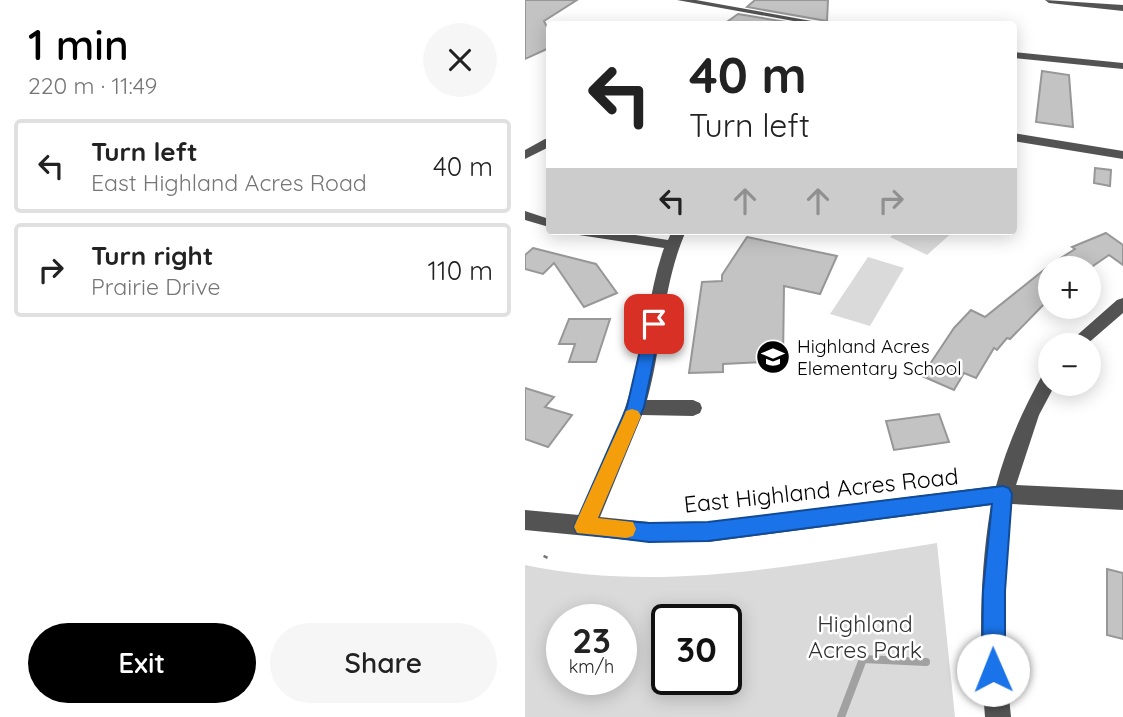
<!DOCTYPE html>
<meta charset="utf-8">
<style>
:root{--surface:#fff;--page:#f6f6f6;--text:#222;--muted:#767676;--line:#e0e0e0;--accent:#000}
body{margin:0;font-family:Quicksand,sans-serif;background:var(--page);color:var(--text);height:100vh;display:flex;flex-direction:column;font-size:26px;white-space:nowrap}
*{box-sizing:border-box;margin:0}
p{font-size:23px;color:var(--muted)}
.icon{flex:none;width:38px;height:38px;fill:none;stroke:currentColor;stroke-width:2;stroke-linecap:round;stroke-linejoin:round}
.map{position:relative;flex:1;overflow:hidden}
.details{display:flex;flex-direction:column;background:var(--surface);width:525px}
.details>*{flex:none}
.hud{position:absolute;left:21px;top:21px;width:471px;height:214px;border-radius:7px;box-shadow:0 4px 18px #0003;background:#fff;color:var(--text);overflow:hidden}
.fabs{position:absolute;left:513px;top:256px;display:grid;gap:14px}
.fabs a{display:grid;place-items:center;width:63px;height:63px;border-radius:50%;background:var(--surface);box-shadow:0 4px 18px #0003;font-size:35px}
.speed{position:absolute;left:21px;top:604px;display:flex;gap:14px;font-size:35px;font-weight:700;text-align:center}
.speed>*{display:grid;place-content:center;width:91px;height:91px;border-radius:50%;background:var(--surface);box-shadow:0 4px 18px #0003;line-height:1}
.speed small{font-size:18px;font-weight:400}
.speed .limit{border:4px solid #111;border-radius:10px;background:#fff;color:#111}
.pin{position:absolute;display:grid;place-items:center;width:60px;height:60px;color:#fff;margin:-30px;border-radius:14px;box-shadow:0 4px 10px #0006}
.me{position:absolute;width:77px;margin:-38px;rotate:359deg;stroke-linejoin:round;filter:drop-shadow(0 0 5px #0008)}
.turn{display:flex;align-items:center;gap:24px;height:147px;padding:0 28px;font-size:32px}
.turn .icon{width:91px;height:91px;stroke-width:2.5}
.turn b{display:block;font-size:49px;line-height:60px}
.lanes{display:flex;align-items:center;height:66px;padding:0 28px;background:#0003;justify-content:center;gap:35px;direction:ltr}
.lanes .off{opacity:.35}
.round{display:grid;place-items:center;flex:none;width:74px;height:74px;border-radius:37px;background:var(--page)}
.head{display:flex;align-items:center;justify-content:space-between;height:119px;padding:0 28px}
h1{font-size:42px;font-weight:600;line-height:52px;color:var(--accent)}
.primary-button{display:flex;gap:14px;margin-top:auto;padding:14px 28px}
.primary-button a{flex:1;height:80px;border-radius:42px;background:var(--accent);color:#fff;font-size:28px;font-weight:600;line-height:80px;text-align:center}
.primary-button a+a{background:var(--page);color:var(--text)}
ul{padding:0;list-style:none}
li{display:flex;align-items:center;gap:21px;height:94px;margin:0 14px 10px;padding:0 14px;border:4px solid var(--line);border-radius:7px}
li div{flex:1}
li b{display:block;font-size:26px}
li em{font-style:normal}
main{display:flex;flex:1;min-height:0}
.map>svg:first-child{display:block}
.green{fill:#dadada;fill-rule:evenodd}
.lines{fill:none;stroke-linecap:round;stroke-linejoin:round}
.stream{stroke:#a1a1a1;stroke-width:8}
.building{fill:#c3c3c3;stroke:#979797;stroke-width:2}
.path{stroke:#757575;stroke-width:4.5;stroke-dasharray:2.5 4.5;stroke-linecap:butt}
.minor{fill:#535353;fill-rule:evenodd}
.route{fill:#1a73e8;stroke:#114b97;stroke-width:2}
.slow{fill:#f59e0b}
.labels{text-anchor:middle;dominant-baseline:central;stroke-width:5;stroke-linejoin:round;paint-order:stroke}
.poi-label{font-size:19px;fill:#000;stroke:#fff;text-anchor:start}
.near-street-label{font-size:23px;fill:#000;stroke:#fff}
.near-park-label{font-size:23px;fill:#313131;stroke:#fff}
</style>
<main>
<section class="details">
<div class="head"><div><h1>1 min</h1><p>220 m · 11:49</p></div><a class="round"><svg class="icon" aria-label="close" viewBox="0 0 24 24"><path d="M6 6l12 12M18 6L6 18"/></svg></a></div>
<ul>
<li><svg class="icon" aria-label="left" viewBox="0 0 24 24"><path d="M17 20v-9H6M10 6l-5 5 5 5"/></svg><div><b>Turn left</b><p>East Highland Acres Road</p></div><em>40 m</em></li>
<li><svg class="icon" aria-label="right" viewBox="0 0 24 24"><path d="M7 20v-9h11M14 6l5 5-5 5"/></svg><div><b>Turn right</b><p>Prairie Drive</p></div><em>110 m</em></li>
</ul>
<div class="primary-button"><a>Exit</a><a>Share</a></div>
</section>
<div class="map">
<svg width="598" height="717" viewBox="0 0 598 717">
<rect width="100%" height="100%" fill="#fff"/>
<path class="green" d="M373,231H429L402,255L365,237Z
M343,257L379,268L345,326L305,314Z
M412,543L430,717H0V565C137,594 276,564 412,543ZM37,620H96V679H37ZM142,620H201V679H142Z"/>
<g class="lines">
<path class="stream" d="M316,717L338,659L401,662"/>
</g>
<path class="building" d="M0,0H52L19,21L24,31V48L0,59Z
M230,0H303L302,21L222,7Z
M213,14L273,24H199Z
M517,71L544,75L548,127L511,122Z
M570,168L586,170L585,186L569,183Z
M581,233L598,245V265L584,255L565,268H525V298L485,339L482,338L472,350L469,348L451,378L439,373L429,390L397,376L429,328L446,310L460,317L525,265L550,249L547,247Z
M222,237L312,256L295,294L259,286L258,361L198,364V372L164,373L177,282L197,281V275Z
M8,248L71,264L92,293L59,307L29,263L18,274L0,269V255Z
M44,319H85L71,362H44L50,344H34Z
M0,388L29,397L20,407L47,415L23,447L0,439Z
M414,414L424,442L369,450L361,421Z
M582,569L598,573V639L582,635Z"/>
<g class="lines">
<path class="path" d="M20,558L23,552"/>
<path class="minor" d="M152,0H171L303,24H285Z
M520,0L598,5V11L524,3Z
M488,52L598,63V69L488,58Z
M488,133L598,151V159L488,141Z
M20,139H24V147L0,159V150Z
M0,211L24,219V227L0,220Z
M47,231H84L143,240L147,231H161C137,285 138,344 122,400H168L175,403L177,408L175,413L168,416L117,415L75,517L124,522H183L471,486C482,445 498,409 519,372L525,370V383H531L514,415L491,485L598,490V510L487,504C477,576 478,645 486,717H460C454,645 454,576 466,505L183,542H124L0,530V510L54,515C76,470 97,424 110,375C122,333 124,290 139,248L54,235Z
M598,298V313L561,345H541L592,300Z"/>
</g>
<path class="route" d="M129,318L136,324L119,407L72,519L124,523L183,522L478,486L484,488L487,494L480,591V670L477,678L468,681L460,678L457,670L458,591L467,504L183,541L124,542L52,533L49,527L102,407L121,324Z"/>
<path class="slow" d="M107,409L113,411L116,416L73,518L108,522L111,529L108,536L101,538L52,533L49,527L52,520L99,416L101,411Z"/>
<defs>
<g id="school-disc" transform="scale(1.75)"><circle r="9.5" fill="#000" stroke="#fff"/><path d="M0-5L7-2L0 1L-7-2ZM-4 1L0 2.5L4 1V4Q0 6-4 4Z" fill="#fff"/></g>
</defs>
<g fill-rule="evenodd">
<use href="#school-disc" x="248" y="357"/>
</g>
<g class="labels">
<g class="poi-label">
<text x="272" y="346">Highland Acres<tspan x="272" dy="22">Elementary School</tspan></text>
</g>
<g class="near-street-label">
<text transform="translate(296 490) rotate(-6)">East Highland Acres Road</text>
</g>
<g class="near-park-label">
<text x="340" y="623">Highland<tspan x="340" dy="26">Acres Park</tspan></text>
</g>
</g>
</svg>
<div class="fabs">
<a>+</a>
<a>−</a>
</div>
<div class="speed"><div>23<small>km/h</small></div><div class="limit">30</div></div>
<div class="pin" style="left:129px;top:324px;background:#d93025"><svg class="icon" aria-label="arrive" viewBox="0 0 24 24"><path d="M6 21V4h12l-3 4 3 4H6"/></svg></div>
<svg class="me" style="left:468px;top:670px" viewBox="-20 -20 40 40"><circle r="19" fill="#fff"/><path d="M0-13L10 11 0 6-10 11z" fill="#1a73e8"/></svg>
<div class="hud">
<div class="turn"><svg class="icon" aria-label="left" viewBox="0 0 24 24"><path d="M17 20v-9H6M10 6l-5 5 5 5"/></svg><div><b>40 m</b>Turn left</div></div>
<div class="lanes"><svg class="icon" aria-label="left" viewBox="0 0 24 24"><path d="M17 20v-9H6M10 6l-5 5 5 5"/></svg><svg class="icon off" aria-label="ahead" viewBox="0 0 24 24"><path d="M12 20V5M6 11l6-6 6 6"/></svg><svg class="icon off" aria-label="ahead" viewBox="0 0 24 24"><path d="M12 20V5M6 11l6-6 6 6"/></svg><svg class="icon off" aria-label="right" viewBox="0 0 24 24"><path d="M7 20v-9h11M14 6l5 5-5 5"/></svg></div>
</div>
</div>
</main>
